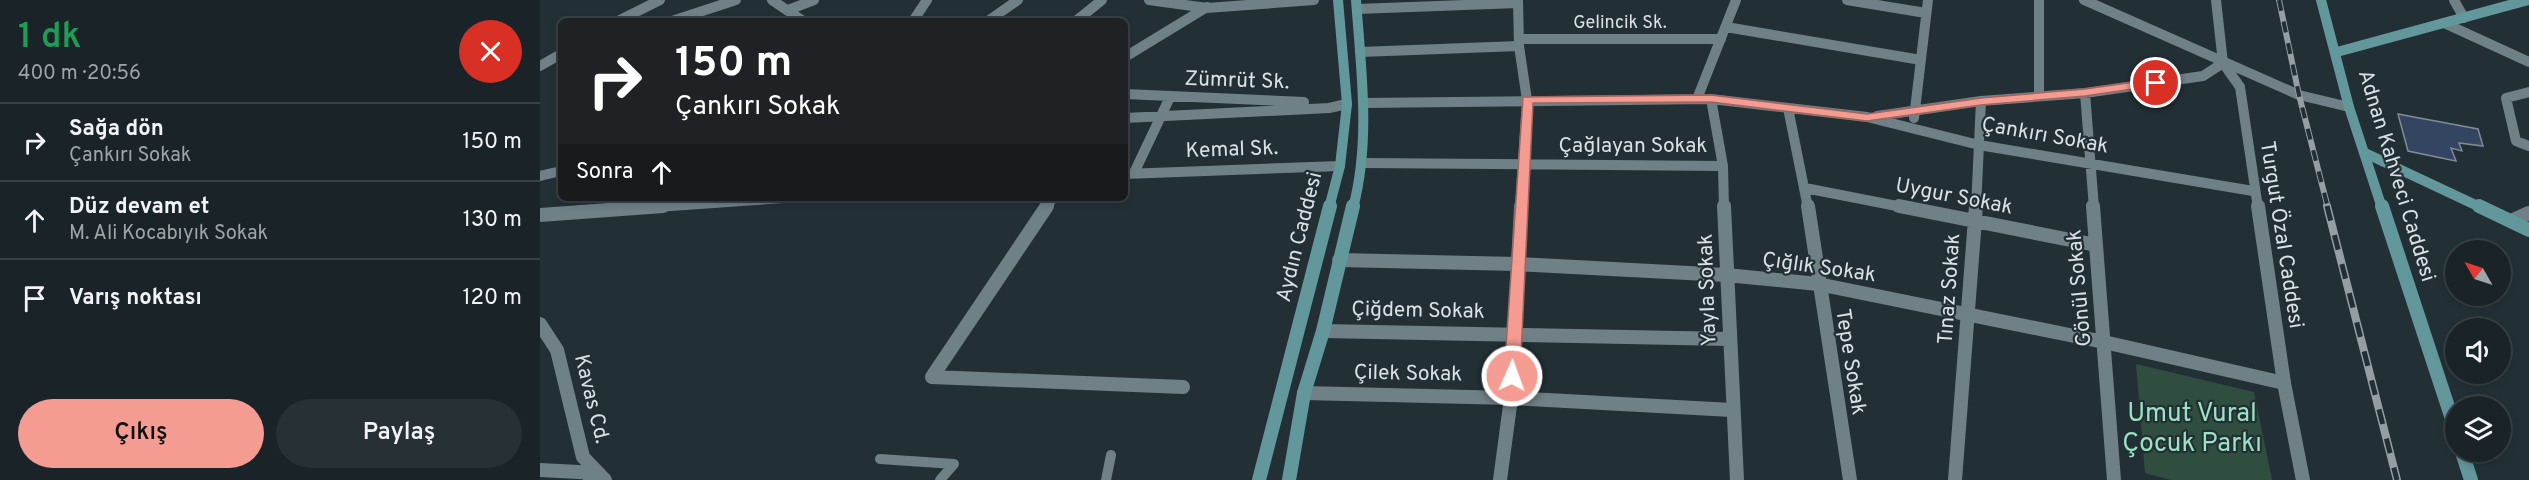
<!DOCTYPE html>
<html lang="tr">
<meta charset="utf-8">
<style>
:root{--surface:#1a2428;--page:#273034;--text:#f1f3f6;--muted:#9fa4a8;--line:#384145;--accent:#f59c92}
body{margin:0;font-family:Overpass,sans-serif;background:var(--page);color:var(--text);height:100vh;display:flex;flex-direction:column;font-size:22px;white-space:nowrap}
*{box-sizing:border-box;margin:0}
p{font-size:20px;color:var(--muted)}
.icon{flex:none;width:33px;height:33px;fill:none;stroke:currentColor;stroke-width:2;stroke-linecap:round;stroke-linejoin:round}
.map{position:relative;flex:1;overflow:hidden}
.side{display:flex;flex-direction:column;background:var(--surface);width:540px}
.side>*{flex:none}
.top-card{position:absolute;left:18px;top:18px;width:570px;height:183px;border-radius:9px;box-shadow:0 3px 9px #0003,0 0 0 2px var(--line);background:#202124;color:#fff;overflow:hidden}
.needle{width:39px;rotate:309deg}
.buttons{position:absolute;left:1905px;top:240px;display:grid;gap:12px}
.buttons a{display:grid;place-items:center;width:66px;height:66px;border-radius:50%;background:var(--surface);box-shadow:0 3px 9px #0003,0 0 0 2px var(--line);font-size:30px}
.pin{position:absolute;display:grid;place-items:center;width:51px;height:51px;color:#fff;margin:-26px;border:3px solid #fff;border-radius:50%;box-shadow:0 2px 6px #0007}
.me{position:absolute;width:66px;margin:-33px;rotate:2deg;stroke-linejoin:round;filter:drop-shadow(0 0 4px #0008)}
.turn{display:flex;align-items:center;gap:21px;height:126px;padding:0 18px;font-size:27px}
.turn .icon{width:78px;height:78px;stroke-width:2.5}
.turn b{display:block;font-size:42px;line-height:51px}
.then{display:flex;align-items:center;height:57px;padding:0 18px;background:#0003;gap:12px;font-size:22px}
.round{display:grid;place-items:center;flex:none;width:63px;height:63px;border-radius:32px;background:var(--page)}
.headline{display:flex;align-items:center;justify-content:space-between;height:102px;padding:0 18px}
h1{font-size:36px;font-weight:600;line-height:45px;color:#1e9e55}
.primary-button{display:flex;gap:12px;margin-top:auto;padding:12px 18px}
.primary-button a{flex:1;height:69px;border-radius:36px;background:var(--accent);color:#111;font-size:24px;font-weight:600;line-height:69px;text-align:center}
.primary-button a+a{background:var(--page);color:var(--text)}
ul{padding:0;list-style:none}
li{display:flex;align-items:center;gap:18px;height:78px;padding:0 18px;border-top:2px solid var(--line)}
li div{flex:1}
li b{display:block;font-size:22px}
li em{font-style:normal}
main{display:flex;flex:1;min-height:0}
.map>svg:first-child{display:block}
.green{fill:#304e40}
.building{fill:#334561;stroke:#818a96;stroke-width:1.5}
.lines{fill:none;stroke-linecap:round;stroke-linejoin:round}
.service{stroke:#708087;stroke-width:10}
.minor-far1{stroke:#708087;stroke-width:10}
.minor{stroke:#708087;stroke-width:14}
.tertiary-far1{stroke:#708087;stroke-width:10}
.tertiary{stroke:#708087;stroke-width:14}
.secondary-far1{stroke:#62979c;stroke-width:10}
.secondary{stroke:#62979c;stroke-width:14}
.rail-far1-casing{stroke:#949ea3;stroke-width:6}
.rail-casing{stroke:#949ea3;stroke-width:8}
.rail-far1{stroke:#223036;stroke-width:4;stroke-dasharray:11;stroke-linecap:butt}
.rail{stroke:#223036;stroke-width:5;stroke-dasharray:15;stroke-linecap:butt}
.route{fill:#f59c92;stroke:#9f655f;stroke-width:1.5}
.labels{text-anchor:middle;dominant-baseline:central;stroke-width:4.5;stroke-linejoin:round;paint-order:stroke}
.far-street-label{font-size:18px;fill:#d9e1e5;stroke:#223036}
.street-label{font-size:21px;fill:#d9e1e5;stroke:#223036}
.near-park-label{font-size:26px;fill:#9ce1c0;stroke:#223036}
</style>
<main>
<section class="side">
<div class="headline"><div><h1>1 dk</h1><p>400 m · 20:56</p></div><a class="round" style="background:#d93025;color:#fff"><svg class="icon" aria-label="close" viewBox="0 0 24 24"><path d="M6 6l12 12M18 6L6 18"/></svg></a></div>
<ul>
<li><svg class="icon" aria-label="right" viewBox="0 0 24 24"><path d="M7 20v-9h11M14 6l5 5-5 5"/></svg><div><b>Sağa dön</b><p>Çankırı Sokak</p></div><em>150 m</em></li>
<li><svg class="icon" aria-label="ahead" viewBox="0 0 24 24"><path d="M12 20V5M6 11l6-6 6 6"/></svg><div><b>Düz devam et</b><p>M. Ali Kocabıyık Sokak</p></div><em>130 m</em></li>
<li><svg class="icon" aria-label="arrive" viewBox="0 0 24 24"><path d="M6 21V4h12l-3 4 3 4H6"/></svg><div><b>Varış noktası</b></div><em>120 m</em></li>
</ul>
<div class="primary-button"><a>Çıkış</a><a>Paylaş</a></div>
</section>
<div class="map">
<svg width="1989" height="480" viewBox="0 0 1989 480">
<rect width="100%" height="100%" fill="#223036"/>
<path class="green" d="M1596,364L1714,392L1732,480H1631L1605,473Z"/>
<path class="building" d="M1858,114L1938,129L1943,146L1919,143L1922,151L1911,148L1916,161L1868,151Z"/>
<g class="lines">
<path class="service" d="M340,459L414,464L400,480
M566,480L571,455"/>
<path class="minor-far1" d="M232,0L263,21
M609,0L667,8L774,0
M978,0L979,46L987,100L980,208
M1307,0L1386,13
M1499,0V96
M1544,0L1759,95L1809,107
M1914,0L1924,18
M817,9L978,3
M248,10L274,0
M78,21L120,0
M132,21L196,0
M373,21L387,0
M448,21L478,0
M536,21L562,0
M1904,23L1989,62
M1186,27L1381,60
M979,39H1181
M820,52L979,46
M585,57L667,7
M0,66L21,54
M1989,92L1966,98L1976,141L1989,146
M1545,93L1554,208
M585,94L764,102
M1157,99L1196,0
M1171,99L1183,166L1184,208
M824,103L1171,99L1327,117L1439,145L1713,191
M1248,108L1268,208
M1337,116L1441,101L1545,93L1663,76L1683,63
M585,118L789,108L807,104
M1374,118L1388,0
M822,163L1183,166
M594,173L630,97
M585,174L800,166
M1265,188L1367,208
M102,208L244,198
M506,208L513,198
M1436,208L1441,101"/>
<path class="minor" d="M1184,206L1197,480
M1268,206L1310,480
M1359,206L1556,245
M1553,206L1574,480
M0,215L123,206
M1971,221L1989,213
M799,260L977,264L1186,275L1278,284L1564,342L1744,383
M783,331L1189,339
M392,377L643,387
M392,377L507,206
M764,393L971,398L1192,410
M0,470L58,473L50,480
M960,480L971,398L981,206
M1415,480L1436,206"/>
<path class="tertiary-far1" d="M1676,0L1683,63L1700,87L1718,208
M0,176L21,171"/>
<path class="tertiary" d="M1718,206L1744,383L1763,480
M0,324L17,350L43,457L65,480"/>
<path class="secondary-far1" d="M1781,0L1809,107L1842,208
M1797,52L1988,0
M1825,153L1942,208
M789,208L800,166L807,104L798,0
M813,208C831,140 821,69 816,0"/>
<path class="secondary" d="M1842,206L1916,431
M1939,206L1989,230
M1922,452L1931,480
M719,480L790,206
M749,480L764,393L783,331L813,206"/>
<g class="rail-far1-casing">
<path id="rail-far1" d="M1739,0L1759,95L1788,208"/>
</g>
<g class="rail-casing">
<path id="rail" d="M1787,206L1857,480"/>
</g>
<use href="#rail-far1" class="rail-far1"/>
<use href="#rail" class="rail"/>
</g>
<path class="route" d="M1616,79L1621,83L1620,85L1545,96L1441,105L1327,121L1171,102L993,103L980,376L977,381H966L964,376L983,97L1171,95L1327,114L1441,98L1545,89Z"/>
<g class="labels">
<g class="far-street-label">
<text x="1080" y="23">Gelincik Sk.</text>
</g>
<g class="street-label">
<text transform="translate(697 81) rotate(2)">Zümrüt Sk.</text>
<text transform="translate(1505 136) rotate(10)">Çankırı Sokak</text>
<text x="1093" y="146">Çağlayan Sokak</text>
<text transform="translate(692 150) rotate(-2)">Kemal Sk.</text>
<text transform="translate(1856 176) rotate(73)">Adnan Kahveci Caddesi</text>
<text transform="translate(1414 197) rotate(11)">Uygur Sokak</text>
<text transform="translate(1741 235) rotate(81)">Turgut Özal Caddesi</text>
<text transform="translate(760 237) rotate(-76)">Aydın Caddesi</text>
<text transform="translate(1279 268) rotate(8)">Çığlık Sokak</text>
<text transform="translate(1540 288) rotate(-95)">Gönül Sokak</text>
<text transform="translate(1410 289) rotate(-86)">Tınaz Sokak</text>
<text transform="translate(1168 290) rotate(-92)">Yayla Sokak</text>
<text transform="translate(878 311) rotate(1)">Çiğdem Sokak</text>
<text transform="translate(1310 362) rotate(81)">Tepe Sokak</text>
<text transform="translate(868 374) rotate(1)">Çilek Sokak</text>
<text transform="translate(51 399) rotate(76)">Kavas Cd.</text>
</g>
<g class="near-park-label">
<text x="1652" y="414">Umut Vural<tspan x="1652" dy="30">Çocuk Parkı</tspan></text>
</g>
</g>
</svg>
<div class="buttons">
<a><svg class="needle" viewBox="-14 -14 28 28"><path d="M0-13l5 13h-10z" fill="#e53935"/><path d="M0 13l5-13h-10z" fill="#9fa4a8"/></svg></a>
<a><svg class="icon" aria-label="sound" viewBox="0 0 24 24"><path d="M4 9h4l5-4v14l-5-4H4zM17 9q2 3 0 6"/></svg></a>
<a><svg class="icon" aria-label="layers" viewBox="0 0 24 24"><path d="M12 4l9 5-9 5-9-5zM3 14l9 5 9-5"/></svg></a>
</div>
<div class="pin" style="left:1616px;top:83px;background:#d93025"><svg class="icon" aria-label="arrive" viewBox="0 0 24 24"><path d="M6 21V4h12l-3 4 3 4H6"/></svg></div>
<svg class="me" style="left:972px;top:376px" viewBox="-20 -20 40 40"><circle r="17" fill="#f59c92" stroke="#fff" stroke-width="3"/><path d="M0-11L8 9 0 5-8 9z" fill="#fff"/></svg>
<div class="top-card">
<div class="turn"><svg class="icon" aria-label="right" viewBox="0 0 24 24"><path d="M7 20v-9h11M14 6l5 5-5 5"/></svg><div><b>150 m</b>Çankırı Sokak</div></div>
<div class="then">Sonra<svg class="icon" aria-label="ahead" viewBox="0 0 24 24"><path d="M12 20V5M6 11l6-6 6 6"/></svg></div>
</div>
</div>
</main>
